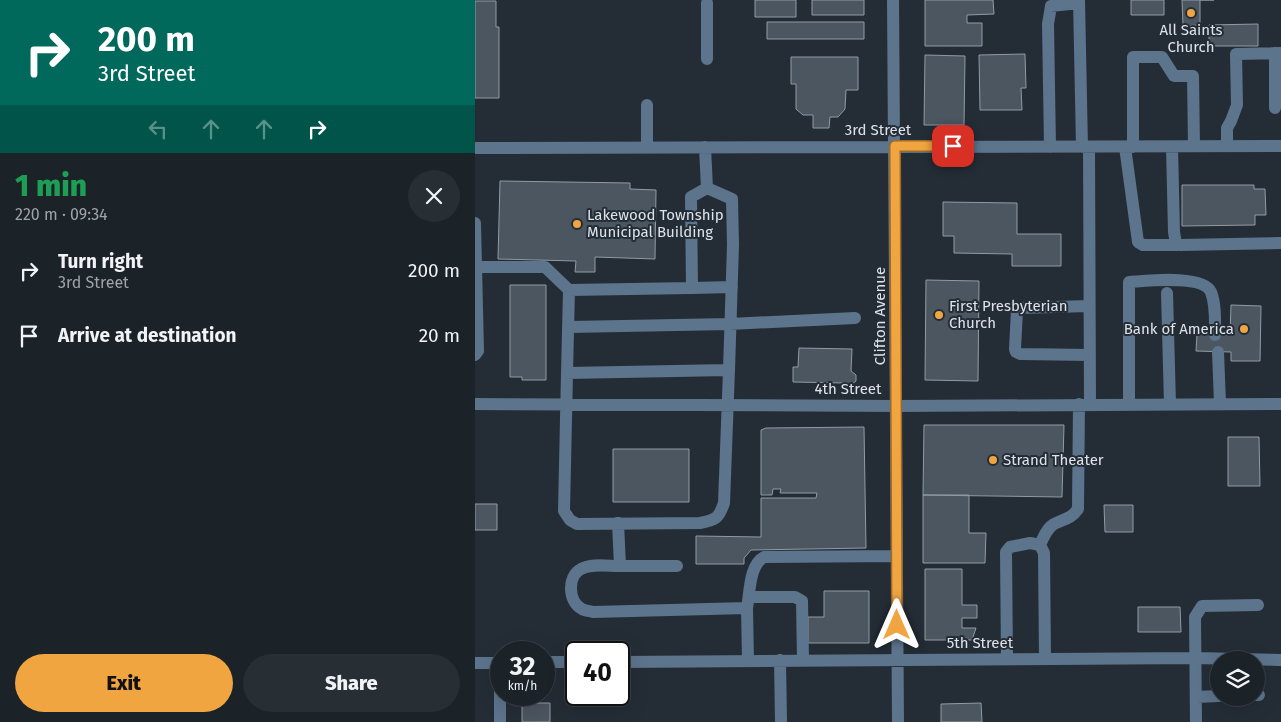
<!DOCTYPE html>
<meta charset="utf-8">
<style>
:root{--surface:#1b2228;--page:#282f34;--text:#f1f3f6;--muted:#a0a4a8;--line:#393f45;--accent:#f1a540}
body{margin:0;font-family:"Fira Sans",sans-serif;background:var(--page);color:var(--text);height:100vh;display:flex;flex-direction:column;font-size:19px;white-space:nowrap}
*{box-sizing:border-box;margin:0}
p{font-size:16px;color:var(--muted)}
.icon{flex:none;width:28px;height:28px;fill:none;stroke:currentColor;stroke-width:2;stroke-linecap:round;stroke-linejoin:round}
.map{position:relative;flex:1;overflow:hidden}
.details{display:flex;flex-direction:column;background:var(--surface);width:475px}
.details>*{flex:none}
.guide{background:#00695c;color:#fff;overflow:hidden}
.fabs{position:absolute;left:735px;top:651px;display:grid;gap:10px}
.fabs a{display:grid;place-items:center;width:55px;height:55px;border-radius:50%;background:var(--surface);box-shadow:0 5px 20px #0002,0 0 0 1px var(--line);font-size:25px}
.speed{position:absolute;left:15px;top:641px;display:flex;gap:10px;font-size:25px;font-weight:700;text-align:center}
.speed>*{display:grid;place-content:center;width:65px;height:65px;border-radius:50%;background:var(--surface);box-shadow:0 5px 20px #0002,0 0 0 1px var(--line);line-height:1}
.speed small{font-size:12px;font-weight:400}
.speed .limit{border:2px solid #111;border-radius:8px;background:#fff;color:#111}
.pin{position:absolute;display:grid;place-items:center;width:42px;height:42px;color:#fff;margin:-21px;border-radius:10px;box-shadow:0 2px 8px #0006}
.me{position:absolute;width:55px;margin:-28px;rotate:0deg;stroke-linejoin:round;filter:drop-shadow(0 0 4px #0008)}
.turn{display:flex;align-items:center;gap:18px;height:105px;padding:0 15px;font-size:22px}
.turn .icon{width:65px;height:65px;stroke-width:2.5}
.turn b{display:block;font-size:35px;line-height:42px}
.lanes{display:flex;align-items:center;height:48px;padding:0 15px;background:#0003;justify-content:center;gap:25px;direction:ltr}
.lanes .off{opacity:.35}
.round{display:grid;place-items:center;flex:none;width:52px;height:52px;border-radius:26px;background:var(--page)}
.head{display:flex;align-items:center;justify-content:space-between;height:85px;padding:0 15px}
h1{font-size:30px;font-weight:800;line-height:38px;color:#1e9e55}
.button{display:flex;gap:10px;margin-top:auto;padding:10px 15px}
.button a{flex:1;height:58px;border-radius:30px;background:var(--accent);color:#111;font-size:20px;font-weight:800;line-height:58px;text-align:center}
.button a+a{background:var(--page);color:var(--text)}
ul{padding:0;list-style:none}
li{display:flex;align-items:center;gap:15px;height:65px;padding:0 15px}
li div{flex:1}
li b{display:block;font-size:19px}
li em{font-style:normal}
main{display:flex;flex:1;min-height:0}
.map>svg:first-child{display:block}
.building{fill:#4c5660;stroke:#909ba6}
.lines{fill:none;stroke-linecap:round;stroke-linejoin:round}
.minor{stroke:#5c748c;stroke-width:12}
.route-casing{stroke:#9d6b2a;stroke-width:12}
.route{stroke:#f1a540;stroke-width:9}
.poi-dot{fill:#f1a540;stroke:#242d36;stroke-width:2}
.labels{text-anchor:middle;dominant-baseline:central;stroke-width:4;stroke-linejoin:round;paint-order:stroke}
.poi-label{font-size:15px;fill:#dde3e9;stroke:#242d36;text-anchor:start}
.street-label{font-size:15px;fill:#dde3e9;stroke:#242d36}
</style>
<main>
<section class="details">
<div class="guide">
<div class="turn"><svg class="icon" aria-label="right" viewBox="0 0 24 24"><path d="M7 20v-9h11M14 6l5 5-5 5"/></svg><div><b>200 m</b>3rd Street</div></div>
<div class="lanes"><svg class="icon off" aria-label="left" viewBox="0 0 24 24"><path d="M17 20v-9H6M10 6l-5 5 5 5"/></svg><svg class="icon off" aria-label="ahead" viewBox="0 0 24 24"><path d="M12 20V5M6 11l6-6 6 6"/></svg><svg class="icon off" aria-label="ahead" viewBox="0 0 24 24"><path d="M12 20V5M6 11l6-6 6 6"/></svg><svg class="icon" aria-label="right" viewBox="0 0 24 24"><path d="M7 20v-9h11M14 6l5 5-5 5"/></svg></div>
</div>
<div class="head"><div><h1>1 min</h1><p>220 m · 09:34</p></div><a class="round"><svg class="icon" aria-label="close" viewBox="0 0 24 24"><path d="M6 6l12 12M18 6L6 18"/></svg></a></div>
<ul>
<li><svg class="icon" aria-label="right" viewBox="0 0 24 24"><path d="M7 20v-9h11M14 6l5 5-5 5"/></svg><div><b>Turn right</b><p>3rd Street</p></div><em>200 m</em></li>
<li><svg class="icon" aria-label="arrive" viewBox="0 0 24 24"><path d="M6 21V4h12l-3 4 3 4H6"/></svg><div><b>Arrive at destination</b></div><em>20 m</em></li>
</ul>
<div class="button"><a>Exit</a><a>Share</a></div>
</section>
<div class="map">
<svg width="806" height="722" viewBox="0 0 806 722">
<rect width="100%" height="100%" fill="#242d36"/>
<path class="building" d="M280,0H321V17H280Z
M337,0H389V15H337Z
M450,0H518L519,14L492,15V23H507V46H450Z
M656,0H689V15H656Z
M707,0H739H725V25L708,26Z
M0,1H21V27H24V98H0Z
M292,22H389V39H292Z
M783,24V46H734V25Z
M550,54L551,88H546L547,110H505L504,55Z
M450,55L490,56L489,125H449Z
M316,57H383V90H371L370,109L363,117H355L354,128H338V115H328L321,109V84H316Z
M25,181L155,183V189L181,190L180,259L120,257V272H100L101,261L23,259Z
M707,185H779V189H790L791,215H780V225L707,226Z
M468,202L542,203V234H586V266H537V254L479,253V236H468Z
M451,280L504,281L503,381L450,380Z
M35,285H71V380H47V377H35Z
M756,305L786,306L785,361H756V352L721,351L722,334L755,335Z
M324,348L377,349L376,371L381,375V381L376,385L370,383L318,382V367H323Z
M449,425H589L587,497L448,495Z
M389,427L391,548L276,550L269,558V564H221V536L286,537V498H341L342,493H305L306,489H298L297,495H286V430L291,428Z
M753,437H784L785,486H753Z
M138,449H214V502H138Z
M448,495H494V533H511L510,563H448Z
M0,504H22V530H0Z
M629,505H658V532H630Z
M450,569H487V605H502V618H487V628H501L497,640H450Z
M349,591H394V643H333V617H349Z
M663,607H705L706,632H663Z
M47,703H75V722H47Z
M506,703L507,722H466V704Z"/>
<g class="lines">
<path class="minor" d="M418,0L423,722
M604,0L607,147
M232,3V59
M800,53V108
M752,146V128L756,121L762,105L761,54L806,53
M230,147L232,188
M575,147L573,24L576,6L604,3
M614,147L615,404
M650,147L663,242L668,245H702
M658,147V57H687L699,76H718L719,146
M697,147L699,232L701,244L705,245L806,243
M0,148L806,146
M172,148V105
M232,188L257,199L258,245L254,370
M0,223L3,351L0,355
M0,267H70L94,290L217,288L216,197L232,188
M217,288L257,287
M692,293L695,404
M94,327L255,324L380,318
M743,352L745,403
M614,355L545,354L541,352L540,349L542,310L545,308L614,306
M254,370L249,503C244,518 241,520 225,523L102,524L95,520L89,511L92,373Z
M92,373L94,290
M0,404L422,406L806,404
M654,404V282C671,281 728,274 736,292C741,305 740,321 740,335
M143,523L145,566H202
M565,545C568,538 572,528 579,524C589,519 596,519 603,509L604,404
M145,566C133,566 116,563 106,569C92,576 93,602 107,609C110,611 115,611 118,612L272,608L273,661
M274,597H320L327,601L328,660
M272,608C275,593 274,565 289,557L422,556
M532,659L531,552L535,547L555,543L565,545L569,553L570,659
M305,660L306,722
M69,662H101
M144,662L720,658L806,660
M0,663H26
M25,663V722
M781,695H784
M721,697L744,696
M721,722L720,617L727,606L783,605"/>
</g>
<g class="lines">
<g class="route-casing">
<path id="route" d="M422,625L420,146H478"/>
</g>
<use href="#route" class="route"/>
</g>
<g class="poi-dot">
<circle cx="716" cy="13" r="5"/>
<circle cx="102" cy="224" r="5"/>
<circle cx="464" cy="315" r="5"/>
<circle cx="769" cy="329" r="5"/>
<circle cx="518" cy="460" r="5"/>
</g>
<g class="labels">
<g class="poi-label">
<text x="716" y="30" text-anchor="middle">All Saints<tspan x="716" dy="17">Church</tspan></text>
<text x="112" y="215">Lakewood Township<tspan x="112" dy="17">Municipal Building</tspan></text>
<text x="474" y="306">First Presbyterian<tspan x="474" dy="17">Church</tspan></text>
<text x="759" y="329" text-anchor="end">Bank of America</text>
<text x="528" y="460">Strand Theater</text>
</g>
<g class="street-label">
<text x="403" y="130">3rd Street</text>
<text transform="translate(405 316) rotate(-90)">Clifton Avenue</text>
<text x="373" y="389">4th Street</text>
<text x="505" y="643">5th Street</text>
</g>
</g>
</svg>
<div class="fabs">
<a><svg class="icon" aria-label="layers" viewBox="0 0 24 24"><path d="M12 4l9 5-9 5-9-5zM3 14l9 5 9-5"/></svg></a>
</div>
<div class="speed"><div>32<small>km/h</small></div><div class="limit">40</div></div>
<div class="pin" style="left:478px;top:146px;background:#d93025"><svg class="icon" aria-label="arrive" viewBox="0 0 24 24"><path d="M6 21V4h12l-3 4 3 4H6"/></svg></div>
<svg class="me" style="left:422px;top:625px" viewBox="-20 -20 40 40"><path d="M0-17L14 15 0 8-14 15z" fill="#f1a540" stroke="#fff" stroke-width="4"/></svg>
</div>
</main>
